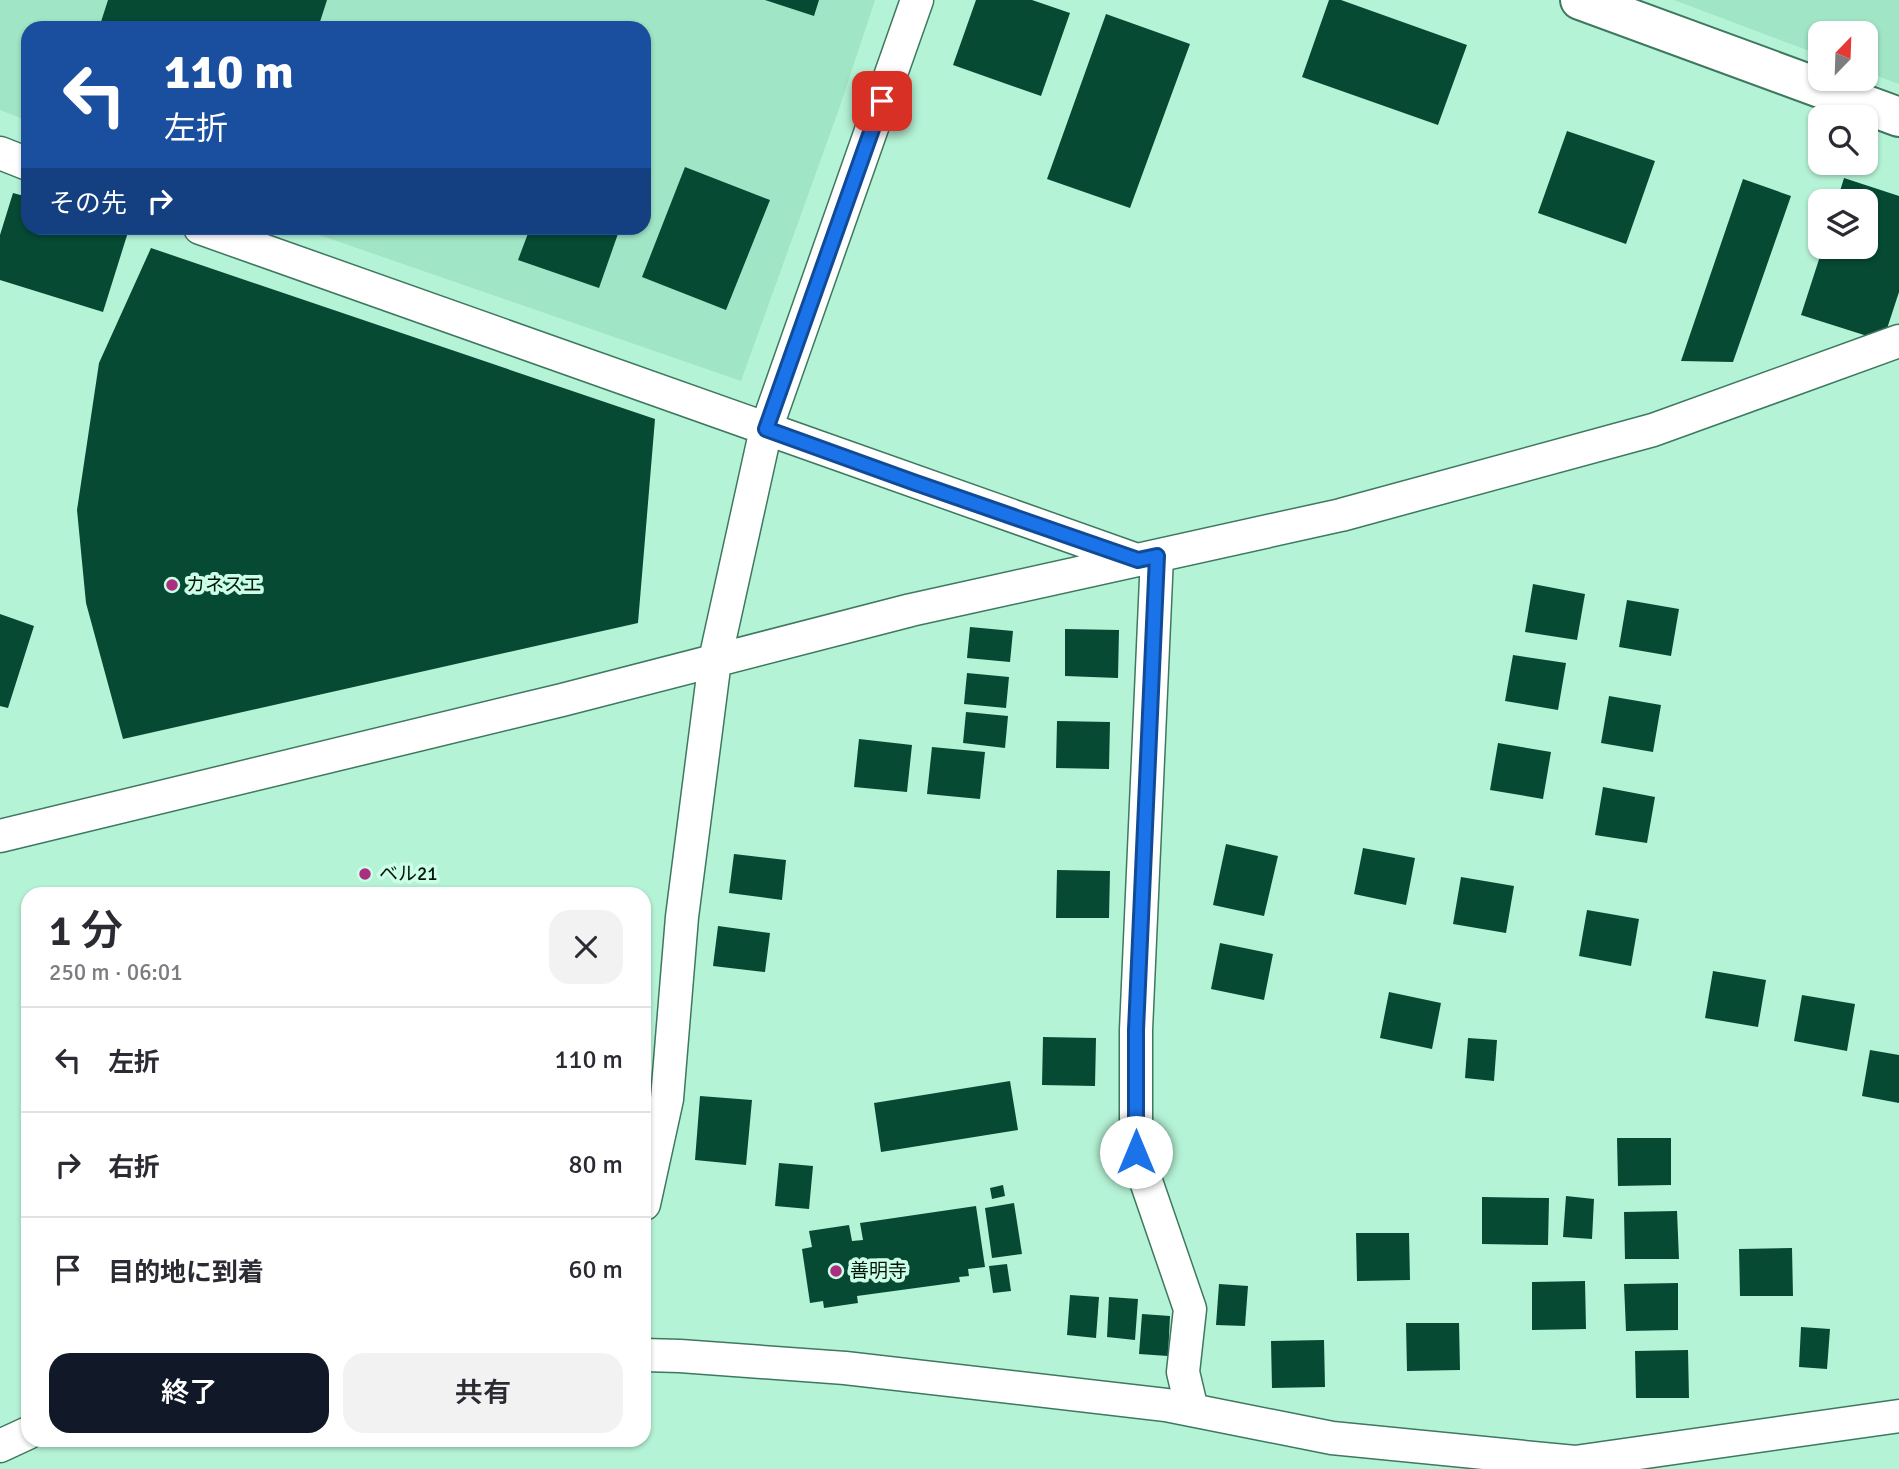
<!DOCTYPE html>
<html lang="ja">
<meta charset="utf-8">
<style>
:root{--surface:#fff;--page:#f2f2f3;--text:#2b2b33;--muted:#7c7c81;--line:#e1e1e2;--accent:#111827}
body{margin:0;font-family:Signika,"Noto Sans JP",sans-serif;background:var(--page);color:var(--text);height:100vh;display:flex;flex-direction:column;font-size:26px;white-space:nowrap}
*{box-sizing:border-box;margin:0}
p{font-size:23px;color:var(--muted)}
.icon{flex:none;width:38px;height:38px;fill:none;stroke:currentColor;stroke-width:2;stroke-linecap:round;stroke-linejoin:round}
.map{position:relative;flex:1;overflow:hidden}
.drawer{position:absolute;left:21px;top:887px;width:630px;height:560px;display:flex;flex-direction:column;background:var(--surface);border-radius:21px;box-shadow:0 2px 5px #0004}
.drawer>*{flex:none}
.banner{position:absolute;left:21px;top:21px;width:630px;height:214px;border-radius:21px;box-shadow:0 2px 5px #0004;background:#1a4fa0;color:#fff;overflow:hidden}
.needle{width:46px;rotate:23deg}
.buttons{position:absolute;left:1808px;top:21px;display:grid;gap:14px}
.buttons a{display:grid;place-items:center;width:70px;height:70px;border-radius:14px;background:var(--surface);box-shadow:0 2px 5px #0004;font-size:35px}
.pin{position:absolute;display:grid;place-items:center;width:60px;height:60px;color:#fff;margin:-30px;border-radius:14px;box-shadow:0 4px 10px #0006}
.me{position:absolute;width:77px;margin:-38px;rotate:0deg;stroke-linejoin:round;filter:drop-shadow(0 0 5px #0008)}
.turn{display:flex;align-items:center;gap:24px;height:147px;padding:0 28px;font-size:32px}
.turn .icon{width:91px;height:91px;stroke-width:2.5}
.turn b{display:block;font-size:49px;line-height:60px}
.then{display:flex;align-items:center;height:66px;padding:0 28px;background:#0003;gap:14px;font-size:26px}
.round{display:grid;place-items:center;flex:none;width:74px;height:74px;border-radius:21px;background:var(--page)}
.head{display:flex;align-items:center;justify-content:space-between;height:119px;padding:0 28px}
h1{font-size:42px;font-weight:600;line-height:52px}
.primary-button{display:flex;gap:14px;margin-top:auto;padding:14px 28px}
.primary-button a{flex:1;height:80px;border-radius:21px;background:var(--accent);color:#fff;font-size:28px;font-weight:600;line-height:80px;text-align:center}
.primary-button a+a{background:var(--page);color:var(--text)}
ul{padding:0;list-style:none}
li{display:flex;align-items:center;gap:21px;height:105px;padding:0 28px;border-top:2px solid var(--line)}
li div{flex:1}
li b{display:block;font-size:26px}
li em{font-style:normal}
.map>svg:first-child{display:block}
.built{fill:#a0e5c6}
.building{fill:#064a34}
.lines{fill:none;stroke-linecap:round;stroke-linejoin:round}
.street-casing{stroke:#3d785f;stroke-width:35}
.secondary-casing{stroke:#3d785f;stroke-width:42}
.street{stroke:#fff;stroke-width:32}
.secondary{stroke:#fff;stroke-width:38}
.route-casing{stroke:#114b97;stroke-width:18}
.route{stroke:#1a73e8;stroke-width:12}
.poi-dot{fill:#ab2f81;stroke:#ccfde6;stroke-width:2.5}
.labels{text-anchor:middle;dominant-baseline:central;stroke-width:7;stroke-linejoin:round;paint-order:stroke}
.poi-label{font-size:19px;fill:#00150c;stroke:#ccfde6;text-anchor:start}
</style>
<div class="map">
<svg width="1899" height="1469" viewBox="0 0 1899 1469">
<rect width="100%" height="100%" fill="#b5f3d6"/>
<path class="built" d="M0,0H875L839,109L741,381L299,228H644V28H28V121L0,110Z
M1674,0H1899V84L1866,72V33H1820V55Z"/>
<path class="building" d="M108,0H327L318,28H99Z
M765,0H819L814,16Z
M976,0H1032L1070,13L1041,96L953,65Z
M1329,0H1341L1467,45L1438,125L1302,77Z
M1106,14L1190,44L1130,208L1047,179Z
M1567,131L1655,161L1626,244L1538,213Z
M685,167L770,200L726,310L642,277Z
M1844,178L1899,196V292L1883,341L1801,315L1823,247H1866V201H1837Z
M1743,179L1791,196L1733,362L1681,361Z
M13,193L28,197V228H123L129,229L103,312L0,280V235Z
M530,228H620L599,288L518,260Z
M151,248L655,419L638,623L123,739L86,603L77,510L99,363Z
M1533,584L1585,594L1577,640L1525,632Z
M1627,600L1679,609L1671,656L1619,647Z
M0,614L34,626L8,708L0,706Z
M970,627L1013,631L1010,662L967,658Z
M1065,629L1119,630L1118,678L1065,676Z
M1513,655L1566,663L1558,710L1505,701Z
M967,673L1009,677L1006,708L964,704Z
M1609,696L1661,705L1653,752L1601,743Z
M966,712L1008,716L1005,748L963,743Z
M1057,721L1110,722L1109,769L1056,768Z
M859,739L912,745L907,792L854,787Z
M1498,743L1551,752L1543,799L1490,790Z
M932,747L985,752L980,799L927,794Z
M1603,787L1655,797L1647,843L1595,835Z
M1226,844L1278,856L1264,916L1213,905Z
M1363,848L1415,858L1406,905L1354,894Z
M734,854L786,860L782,900L729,893Z
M1057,870L1110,871L1109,918H1056Z
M1461,877L1514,886L1506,933L1453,924Z
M1587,910L1639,919L1631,966L1579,956Z
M718,926L770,933L765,972L713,966Z
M1220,943L1273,954L1264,1000L1211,989Z
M1713,971L1766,980L1758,1027L1705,1018Z
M1389,992L1441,1003L1432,1049L1380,1038Z
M1802,995L1855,1004L1847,1051L1794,1041Z
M1043,1037L1096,1038L1095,1086L1042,1085Z
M1468,1038L1497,1040L1494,1081L1465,1078Z
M1870,1050L1899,1055V1103L1862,1096Z
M1010,1081L1018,1130L881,1152L874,1103Z
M700,1096L752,1100L746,1165L695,1160Z
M1617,1138H1671V1185L1618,1186Z
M779,1163L813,1166L809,1209L775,1206Z
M1003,1185L1005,1196L992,1199L990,1188Z
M1566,1196L1594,1199L1592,1239L1563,1237Z
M1482,1197L1549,1198L1548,1245L1482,1244Z
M1014,1203L1022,1254L992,1258L985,1208Z
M976,1206L985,1267L968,1269L969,1276L959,1277L960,1282L857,1296L858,1303L824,1308L823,1301L810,1303L802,1249L812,1247L809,1231L849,1225L852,1241L863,1240L860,1223Z
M1677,1211L1679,1259H1625L1624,1212Z
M1356,1233H1409L1410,1280L1357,1281Z
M1792,1248L1793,1296H1740L1739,1249Z
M1007,1264L1011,1291L993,1293L989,1266Z
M1585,1281L1586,1329L1532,1330V1282Z
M1678,1283V1330L1626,1331L1624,1284Z
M1219,1284L1248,1286L1245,1326L1216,1325Z
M1070,1295L1099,1297L1096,1338L1067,1335Z
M1109,1297L1138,1299L1135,1340L1107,1337Z
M1142,1314L1170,1316L1168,1356L1139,1354Z
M1406,1323H1459L1460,1370L1407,1371Z
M1801,1327L1830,1329L1827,1369L1799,1367Z
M1324,1340L1325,1387L1272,1388L1271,1341Z
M1688,1350L1689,1398H1636L1635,1351Z"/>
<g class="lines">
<g class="street-casing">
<path id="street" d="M0,153L28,164
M200,228L1137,560
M1157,556L1136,1030V1152L1190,1309L1183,1372L1192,1410
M0,836L562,700L911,610L1341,515L1653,430L1899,341
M644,1204L667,1099L682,917L715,660L766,429L917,0
M644,1355L680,1356L845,1368L1166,1405L1332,1438L1575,1462L1899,1416
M0,1446L28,1433"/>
</g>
<g class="secondary-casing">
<path id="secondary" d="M1580,0L1899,117"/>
</g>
<use href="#street" class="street"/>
<use href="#secondary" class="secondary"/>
</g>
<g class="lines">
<g class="route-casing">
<path id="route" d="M882,101L766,429L913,482L1138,560L1157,556L1136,1030V1152"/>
</g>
<use href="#route" class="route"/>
</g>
<g class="poi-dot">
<circle cx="172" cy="585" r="7"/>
<circle cx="365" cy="874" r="7"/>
<circle cx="836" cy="1271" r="7"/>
</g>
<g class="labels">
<g class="poi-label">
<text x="186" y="585">カネスエ</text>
<text x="379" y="874">ベル21</text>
<text x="850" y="1271">善明寺</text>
</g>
</g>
</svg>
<div class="buttons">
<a><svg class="needle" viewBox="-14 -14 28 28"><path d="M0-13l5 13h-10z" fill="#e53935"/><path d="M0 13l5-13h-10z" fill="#7c7c81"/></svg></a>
<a><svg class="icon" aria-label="search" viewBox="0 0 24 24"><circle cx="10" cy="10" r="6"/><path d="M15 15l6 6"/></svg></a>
<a><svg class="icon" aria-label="layers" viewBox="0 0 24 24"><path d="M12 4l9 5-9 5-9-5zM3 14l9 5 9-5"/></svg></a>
</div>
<div class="pin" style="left:882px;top:101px;background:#d93025"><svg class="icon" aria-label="arrive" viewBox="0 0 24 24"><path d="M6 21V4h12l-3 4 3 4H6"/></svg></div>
<svg class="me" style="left:1136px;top:1152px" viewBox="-20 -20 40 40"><circle r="19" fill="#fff"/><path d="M0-13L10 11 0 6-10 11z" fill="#1a73e8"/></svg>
<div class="banner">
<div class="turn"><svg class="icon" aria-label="left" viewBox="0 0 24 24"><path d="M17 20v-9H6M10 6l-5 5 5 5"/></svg><div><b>110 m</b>左折</div></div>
<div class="then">その先<svg class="icon" aria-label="right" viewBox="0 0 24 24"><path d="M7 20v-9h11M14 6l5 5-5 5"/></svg></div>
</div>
<section class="drawer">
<div class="head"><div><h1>1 分</h1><p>250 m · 06:01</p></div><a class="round"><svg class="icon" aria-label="close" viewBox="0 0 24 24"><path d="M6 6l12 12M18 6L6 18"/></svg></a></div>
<ul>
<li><svg class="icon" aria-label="left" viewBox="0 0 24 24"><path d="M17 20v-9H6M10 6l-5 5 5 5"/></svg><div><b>左折</b></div><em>110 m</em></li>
<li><svg class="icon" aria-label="right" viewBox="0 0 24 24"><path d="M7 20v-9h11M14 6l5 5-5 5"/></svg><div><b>右折</b></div><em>80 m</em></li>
<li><svg class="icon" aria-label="arrive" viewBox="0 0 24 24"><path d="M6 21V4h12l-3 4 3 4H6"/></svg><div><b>目的地に到着</b></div><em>60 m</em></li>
</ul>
<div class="primary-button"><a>終了</a><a>共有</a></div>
</section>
</div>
